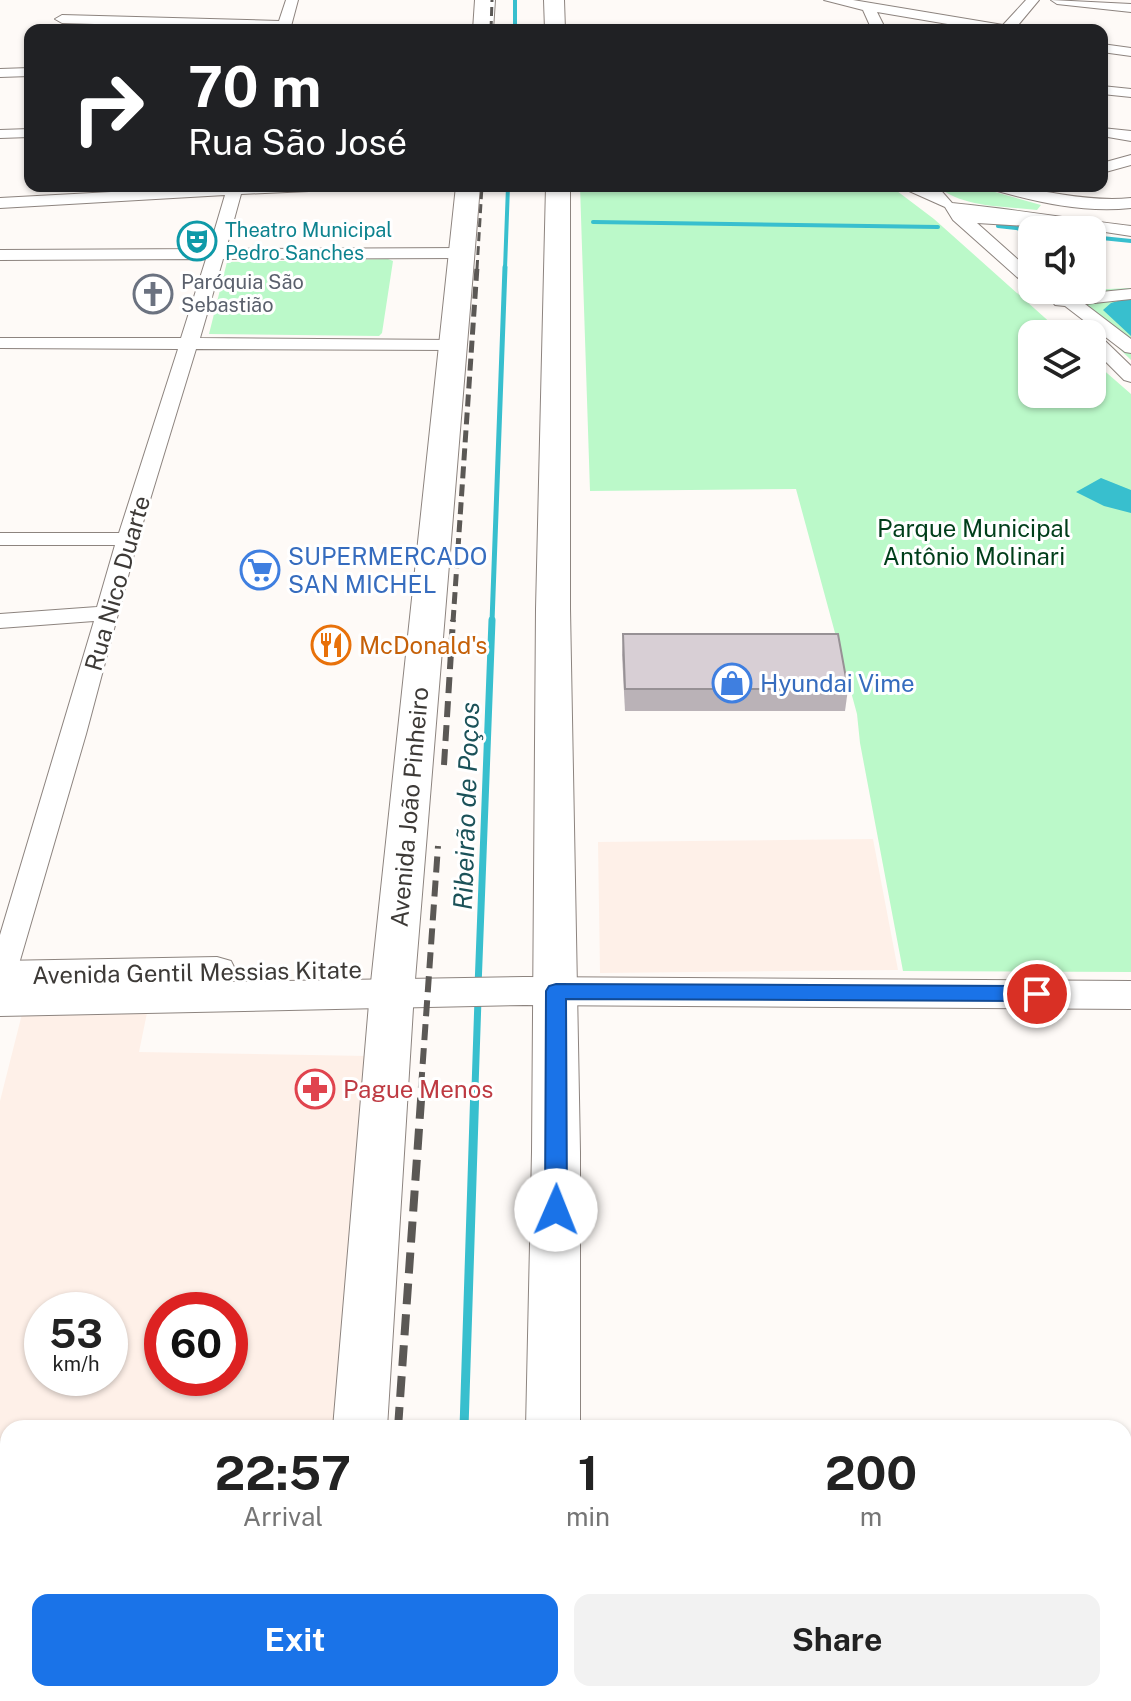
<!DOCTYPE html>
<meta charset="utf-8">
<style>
:root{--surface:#fff;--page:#f2f2f2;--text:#222;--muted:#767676;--accent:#1a73e8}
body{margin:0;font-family:"Public Sans",sans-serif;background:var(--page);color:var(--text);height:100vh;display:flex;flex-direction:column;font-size:30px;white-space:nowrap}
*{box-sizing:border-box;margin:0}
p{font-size:26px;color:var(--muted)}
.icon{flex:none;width:44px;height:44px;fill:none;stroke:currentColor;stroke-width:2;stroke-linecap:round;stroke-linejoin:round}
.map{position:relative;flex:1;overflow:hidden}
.side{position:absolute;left:0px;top:1420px;width:1132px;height:282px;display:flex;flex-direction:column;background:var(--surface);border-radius:24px 24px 0 0;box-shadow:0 2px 6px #0004}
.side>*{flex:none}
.top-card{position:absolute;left:24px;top:24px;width:1084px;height:168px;border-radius:16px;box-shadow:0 2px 6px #0004;background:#202124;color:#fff;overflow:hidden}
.buttons{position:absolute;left:1018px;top:216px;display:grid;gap:16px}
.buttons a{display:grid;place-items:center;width:88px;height:88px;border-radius:16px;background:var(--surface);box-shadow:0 2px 6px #0004;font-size:40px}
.speed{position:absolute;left:24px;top:1292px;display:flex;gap:16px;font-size:40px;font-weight:700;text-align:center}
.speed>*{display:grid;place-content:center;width:104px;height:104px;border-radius:50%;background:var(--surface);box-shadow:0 2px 6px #0004;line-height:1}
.speed small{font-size:20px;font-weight:400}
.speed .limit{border:12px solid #d22;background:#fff;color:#111}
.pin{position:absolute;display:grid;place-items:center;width:68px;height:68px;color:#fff;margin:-34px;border:4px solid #fff;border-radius:50%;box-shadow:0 2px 8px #0007}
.me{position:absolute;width:88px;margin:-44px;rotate:1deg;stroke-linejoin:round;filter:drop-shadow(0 0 6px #0008)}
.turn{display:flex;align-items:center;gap:28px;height:168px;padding:0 32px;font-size:36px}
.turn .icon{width:104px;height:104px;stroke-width:2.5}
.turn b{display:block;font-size:56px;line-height:68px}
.eta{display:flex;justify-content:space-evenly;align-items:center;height:136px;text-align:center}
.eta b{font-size:48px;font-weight:700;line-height:56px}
.action{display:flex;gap:16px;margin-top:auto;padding:16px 32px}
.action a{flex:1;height:92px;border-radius:16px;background:var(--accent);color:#fff;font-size:32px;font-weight:700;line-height:92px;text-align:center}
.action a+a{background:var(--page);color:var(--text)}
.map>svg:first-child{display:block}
.built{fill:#fef0e8;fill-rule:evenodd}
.green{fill:#bbf9c9}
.water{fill:#38bfce}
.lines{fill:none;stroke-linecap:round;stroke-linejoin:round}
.stream-far3{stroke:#38bfce;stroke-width:4}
.stream-far2{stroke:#38bfce;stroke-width:5}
.stream-far1{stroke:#38bfce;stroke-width:7}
.stream{stroke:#38bfce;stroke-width:9}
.street-casing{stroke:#8d847f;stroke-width:2}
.secondary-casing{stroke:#8d847f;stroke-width:2}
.primary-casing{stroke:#8d847f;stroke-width:2}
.street{fill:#fff;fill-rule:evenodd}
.secondary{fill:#fff;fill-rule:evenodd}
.primary{fill:#fff;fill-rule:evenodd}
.rail-far3{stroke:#5b5855;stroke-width:3;stroke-dasharray:9 5;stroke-linecap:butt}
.rail-far2{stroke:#5b5855;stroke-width:5;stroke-dasharray:12 6;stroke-linecap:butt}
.rail-far1{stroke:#5b5855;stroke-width:6;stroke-dasharray:16 8;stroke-linecap:butt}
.rail{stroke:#5b5855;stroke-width:8;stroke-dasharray:21 10;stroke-linecap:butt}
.wall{fill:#bab2b7}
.building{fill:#d8cfd5;stroke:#979195;stroke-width:2}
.route{fill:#1a73e8;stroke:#114b97;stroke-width:2}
.labels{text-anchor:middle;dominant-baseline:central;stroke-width:6;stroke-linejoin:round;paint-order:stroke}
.far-culture-label{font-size:20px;fill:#0d838f;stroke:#fff;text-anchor:start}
.far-worship-label{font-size:20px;fill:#5b616d;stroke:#fff;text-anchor:start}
.park-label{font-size:24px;fill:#003e1a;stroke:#fff}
.shop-label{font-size:24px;fill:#366cbe;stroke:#fff;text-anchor:start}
.street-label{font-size:24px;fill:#3d3a37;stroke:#fff}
.food-label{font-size:24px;fill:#c56008;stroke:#fff;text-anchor:start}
.health-label{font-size:24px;fill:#be3a42;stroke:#fff;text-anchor:start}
.water-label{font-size:26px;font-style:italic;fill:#1b5259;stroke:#fff}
</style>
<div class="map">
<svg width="1131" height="1701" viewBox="0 0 1131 1701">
<rect width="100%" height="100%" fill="#fefaf7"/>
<path class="built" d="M873,839L898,970L600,973L598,842Z
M148,1008L139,1052L368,1056L335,1428H8V1441H0V1101L22,1014ZM42,1310H110V1378H42ZM162,1310H230V1378H162Z
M0,1625H8V1694H293L292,1701H0Z"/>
<path class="green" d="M580,186H885L897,191L934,219L1063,334H1032V394H1092V360L1131,394V972L903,971L860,743L857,714L796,489L590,491Z
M937,186H974L1041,205L1037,210C1004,206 963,208 937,186Z
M388,259L393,261L382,333L379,336L209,334L227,262Z
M1131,288V360L1060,291Z"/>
<path class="water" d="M1131,297V336L1103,310L1111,303Z
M1101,478L1131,490V513L1104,506L1076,492Z"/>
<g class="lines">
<path class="stream-far3" d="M515,0V30
M593,222L938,227
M998,226L1032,230
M1092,237L1131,241
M505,269L508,186"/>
<path class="stream-far2" d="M492,622L505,267"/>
<path class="stream-far1" d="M478,987L492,620
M475,1088L478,999"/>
<path class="stream" d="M464,1428L475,1086
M455,1694V1701"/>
<g class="street-casing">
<path id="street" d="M286,0H298L290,30L62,23L55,19L62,15L279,21Z
M824,0H853L1003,25L1026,0H1039L1014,30H983L877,12L886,30H872L863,10Z
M1051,0L1131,4V12L1057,4Z
M1102,44L1131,48V56L1102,52Z
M30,68V76L0,77V69Z
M1102,86L1131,89V97L1102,94Z
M1102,128L1131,131V141L1102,136Z
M30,129V137L0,138V130Z
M1131,155V165L1102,173V163Z
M222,186H317L309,191L241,194L226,249L462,248L470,253L462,258L223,259L200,338L452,340L461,345L452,350L196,349L138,539L86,734L14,981L10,988L0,991V935L94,621L0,628V614L97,607L115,545H0V533H119L178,349L0,348V338H181L206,259L0,260V250L209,249L225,195L0,208V198Z
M898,186H937L952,203C1013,209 1071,219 1131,226V236L1092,230L977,223L1032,272V286L1026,285L953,220L945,207Z
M988,186C1037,186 1081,203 1131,198V208C1082,213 1037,202 990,189Z
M1131,289V299L1085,304L1131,339V353L1125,352L1065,306L1055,305L1052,301L1061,296Z
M1092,333L1098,334L1131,366V382L1124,380L1092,348V334H1086Z"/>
</g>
<g class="secondary-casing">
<path id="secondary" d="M217,957L231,961L236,971L227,982L524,977L1131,981V1009L524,1005L0,1016V961Z"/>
</g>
<g class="primary-casing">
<path id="primary" d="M475,0H495L493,30H473Z
M544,0H564L565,30H545Z
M456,186H480L414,992L387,1428H333L370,992Z
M546,186H570V609L580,1152V1428H526L532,1152L536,609Z
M309,1694H369V1701H309Z
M523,1694H583V1701H523Z"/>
</g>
<use href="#street" class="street"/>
<use href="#secondary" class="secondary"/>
<use href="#primary" class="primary"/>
<path class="rail-far3" d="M491,30L492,0
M477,269L482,186"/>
<path class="rail-far2" d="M453,622L477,267"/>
<path class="rail-far1" d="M444,765L453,620
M421,1088L438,846"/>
<path class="rail" d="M398,1428L422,1086
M379,1701L380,1694"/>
</g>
<path class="wall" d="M623,634L848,689L845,711H625L622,655Z"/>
<path class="building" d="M623,634H838L848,689H625Z"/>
<path class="route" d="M556,984L1037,986L1044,989L1047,994L1044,999L1037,1001L566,999L567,1210L563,1217L556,1220L548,1217L545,1210L546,991L549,986Z"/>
<defs>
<g id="theatre-ring" transform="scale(2)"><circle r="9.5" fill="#fff" stroke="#0f9aa8" stroke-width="1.5"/><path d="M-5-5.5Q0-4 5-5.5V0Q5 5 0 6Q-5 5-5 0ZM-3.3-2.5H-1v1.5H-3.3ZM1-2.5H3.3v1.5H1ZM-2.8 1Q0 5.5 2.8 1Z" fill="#0f9aa8"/></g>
<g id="church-ring" transform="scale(2)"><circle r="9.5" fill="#fff" stroke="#6b7280" stroke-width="1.5"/><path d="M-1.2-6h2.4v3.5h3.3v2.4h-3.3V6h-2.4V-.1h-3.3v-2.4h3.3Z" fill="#6b7280"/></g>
<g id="supermarket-ring" transform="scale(2)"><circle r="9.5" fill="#fff" stroke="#3f7fe0" stroke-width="1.5"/><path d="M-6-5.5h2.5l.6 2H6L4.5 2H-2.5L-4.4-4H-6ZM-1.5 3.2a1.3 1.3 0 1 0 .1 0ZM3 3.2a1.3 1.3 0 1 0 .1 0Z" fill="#3f7fe0"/></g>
<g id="restaurant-ring" transform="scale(2)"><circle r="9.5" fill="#fff" stroke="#e8710a" stroke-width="1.5"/><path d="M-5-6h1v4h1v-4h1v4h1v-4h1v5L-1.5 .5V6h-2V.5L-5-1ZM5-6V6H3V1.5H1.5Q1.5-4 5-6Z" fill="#e8710a"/></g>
<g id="shop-ring" transform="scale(2)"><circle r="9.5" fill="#fff" stroke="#3f7fe0" stroke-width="1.5"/><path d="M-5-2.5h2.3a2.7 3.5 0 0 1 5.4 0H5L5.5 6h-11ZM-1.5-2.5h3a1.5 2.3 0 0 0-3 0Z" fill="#3f7fe0"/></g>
<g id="pharmacy-ring" transform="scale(2)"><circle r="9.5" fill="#fff" stroke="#e0444e" stroke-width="1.5"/><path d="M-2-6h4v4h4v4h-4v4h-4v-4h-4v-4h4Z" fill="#e0444e"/></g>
</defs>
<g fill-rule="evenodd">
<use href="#theatre-ring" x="197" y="241"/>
<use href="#church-ring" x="153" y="294"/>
<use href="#supermarket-ring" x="260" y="570"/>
<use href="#restaurant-ring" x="331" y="645"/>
<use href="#shop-ring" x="732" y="683"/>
<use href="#pharmacy-ring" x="315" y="1089"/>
</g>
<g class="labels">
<g class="far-culture-label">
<text x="225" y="230">Theatro Municipal<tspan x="225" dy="23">Pedro Sanches</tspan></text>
</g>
<g class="far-worship-label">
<text x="181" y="282">Paróquia São<tspan x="181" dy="23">Sebastião</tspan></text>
</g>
<g class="park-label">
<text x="974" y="528">Parque Municipal<tspan x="974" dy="28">Antônio Molinari</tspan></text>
</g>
<g class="shop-label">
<text x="288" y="556">SUPERMERCADO<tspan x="288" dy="28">SAN MICHEL</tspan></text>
<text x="760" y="683">Hyundai Vime</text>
</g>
<g class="street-label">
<text transform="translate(117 583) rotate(-74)">Rua Nico Duarte</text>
<text transform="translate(409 807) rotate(-85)">Avenida João Pinheiro</text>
<text transform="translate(197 972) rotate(-1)">Avenida Gentil Messias Kitate</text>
</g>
<g class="food-label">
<text x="359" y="645">McDonald's</text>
</g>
<g class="health-label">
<text x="343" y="1089">Pague Menos</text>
</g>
<g class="water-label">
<text transform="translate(466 806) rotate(-88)">Ribeirão de Poços</text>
</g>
</g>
</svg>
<div class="buttons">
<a><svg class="icon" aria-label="sound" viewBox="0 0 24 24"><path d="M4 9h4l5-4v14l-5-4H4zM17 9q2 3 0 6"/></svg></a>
<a><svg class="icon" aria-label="layers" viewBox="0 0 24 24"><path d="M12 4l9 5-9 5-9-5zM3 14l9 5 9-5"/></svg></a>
</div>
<div class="speed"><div>53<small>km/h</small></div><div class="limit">60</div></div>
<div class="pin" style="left:1037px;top:994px;background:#d93025"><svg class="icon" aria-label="arrive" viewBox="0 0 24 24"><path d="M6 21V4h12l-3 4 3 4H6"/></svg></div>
<svg class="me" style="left:556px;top:1210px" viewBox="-20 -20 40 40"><circle r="19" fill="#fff"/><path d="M0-13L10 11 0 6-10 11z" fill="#1a73e8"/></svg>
<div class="top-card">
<div class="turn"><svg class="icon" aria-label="right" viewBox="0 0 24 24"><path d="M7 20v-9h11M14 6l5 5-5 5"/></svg><div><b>70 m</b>Rua São José</div></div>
</div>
<section class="side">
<div class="eta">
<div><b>22:57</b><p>Arrival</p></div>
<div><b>1</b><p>min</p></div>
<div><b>200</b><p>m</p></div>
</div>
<div class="action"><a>Exit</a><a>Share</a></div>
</section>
</div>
